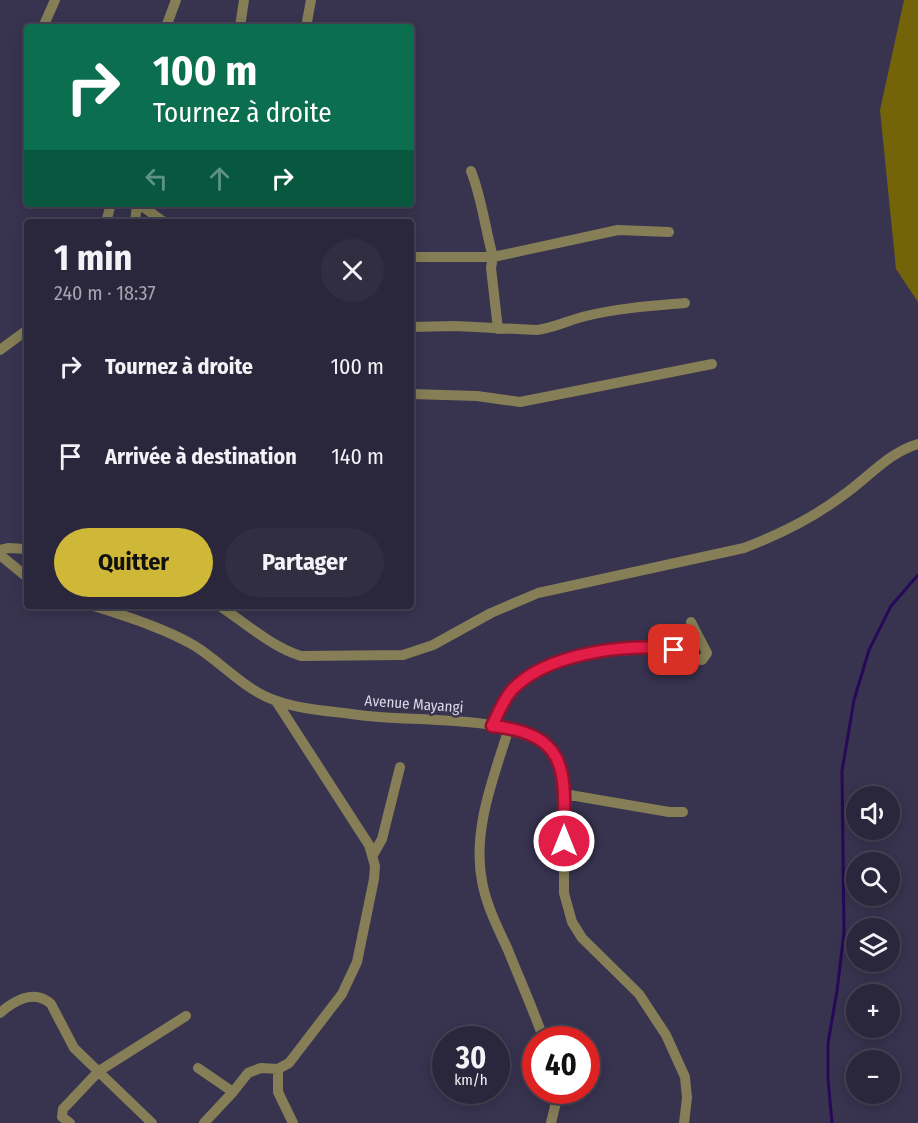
<!DOCTYPE html>
<html lang="fr">
<meta charset="utf-8">
<style>
:root{--surface:#2a263b;--page:#322e42;--text:#f1f3f6;--muted:#a5a5af;--line:#464355;--accent:#cfb837}
body{margin:0;font-family:"Fira Sans Condensed",sans-serif;background:var(--page);color:var(--text);height:100vh;display:flex;flex-direction:column;font-size:22px;white-space:nowrap}
*{box-sizing:border-box;margin:0}
p{font-size:20px;color:var(--muted)}
.icon{flex:none;width:33px;height:33px;fill:none;stroke:currentColor;stroke-width:2;stroke-linecap:round;stroke-linejoin:round}
.map{position:relative;flex:1;overflow:hidden}
.details{position:absolute;left:24px;top:219px;width:390px;height:390px;display:flex;flex-direction:column;background:var(--surface);border-radius:6px;box-shadow:0 3px 15px #0003,0 0 0 2px var(--line)}
.details>*{flex:none}
.guide{position:absolute;left:24px;top:24px;width:390px;height:183px;border-radius:6px;box-shadow:0 3px 15px #0003,0 0 0 2px var(--line);background:#0b6e4f;color:#fff;overflow:hidden}
.buttons{position:absolute;left:846px;top:786px;display:grid;gap:12px}
.buttons a{display:grid;place-items:center;width:54px;height:54px;border-radius:50%;background:var(--surface);box-shadow:0 3px 15px #0003,0 0 0 2px var(--line);font-size:30px}
.speed{position:absolute;left:432px;top:1026px;display:flex;gap:12px;font-size:30px;font-weight:700;text-align:center}
.speed>*{display:grid;place-content:center;width:78px;height:78px;border-radius:50%;background:var(--surface);box-shadow:0 3px 15px #0003,0 0 0 2px var(--line);line-height:1}
.speed small{font-size:15px;font-weight:400}
.speed .limit{border:9px solid #d22;background:#fff;color:#111}
.pin{position:absolute;display:grid;place-items:center;width:51px;height:51px;color:#fff;margin:-26px;border-radius:12px;box-shadow:0 3px 9px #0006}
.me{position:absolute;width:66px;margin:-33px;rotate:0deg;stroke-linejoin:round;filter:drop-shadow(0 0 4px #0008)}
.turn{display:flex;align-items:center;gap:21px;height:126px;padding:0 30px;font-size:27px}
.turn .icon{width:78px;height:78px;stroke-width:2.5}
.turn b{display:block;font-size:42px;line-height:51px}
.lanes{display:flex;align-items:center;height:57px;padding:0 30px;background:#0003;justify-content:center;gap:30px;direction:ltr}
.lanes .off{opacity:.35}
.round{display:grid;place-items:center;flex:none;width:63px;height:63px;border-radius:32px;background:var(--page)}
.headline{display:flex;align-items:center;justify-content:space-between;height:102px;padding:0 30px}
h1{font-size:36px;font-weight:700;line-height:45px}
.action{display:flex;gap:12px;margin-top:auto;padding:12px 30px}
.action a{flex:1;height:69px;border-radius:36px;background:var(--accent);color:#111;font-size:24px;font-weight:700;line-height:69px;text-align:center}
.action a+a{background:var(--page);color:var(--text)}
ul{padding:0;list-style:none}
li{display:flex;align-items:center;gap:18px;height:90px;padding:0 30px}
li div{flex:1}
li b{display:block;font-size:22px}
li em{font-style:normal}
.map>svg:first-child{display:block}
.forest{fill:#736409}
.lines{fill:none;stroke-linecap:round;stroke-linejoin:round}
.stream{stroke:#270958;stroke-width:3}
.minor{stroke:#857e56;stroke-width:10}
.route-casing{stroke:#92132f;stroke-width:15}
.route{stroke:#e11d48;stroke-width:10}
.labels{text-anchor:middle;dominant-baseline:central;stroke-width:5;stroke-linejoin:round;paint-order:stroke}
.street-label{font-size:15px;fill:#dcd9eb;stroke:#38334f}
</style>
<div class="map">
<svg width="918" height="1123" viewBox="0 0 918 1123">
<rect width="100%" height="100%" fill="#38334f"/>
<path class="forest" d="M904,0H918V302L896,269L880,110Z"/>
<g class="lines">
<path class="stream" d="M832,1123L828,1079V1043L837,991L844,933L842,771L854,700L869,650L891,606L918,575"/>
<path class="minor" d="M43,27L55,0
M166,27L176,0
M240,27L244,0
M306,27L311,0
M139,204L164,222
M106,222L111,204
M135,222L137,204
M411,257H493C485,228 482,199 471,171
M411,327L455,326L537,330C554,328 569,320 586,316C619,308 651,306 685,303
M498,329L491,268L493,257L618,230L669,232
M0,350L27,330
M411,394L477,396L520,402L712,364
M0,550L8,548L27,549
M0,555L27,577
M94,606C128,617 164,628 195,646C222,663 244,689 274,700C301,710 331,711 359,715C406,722 511,715 546,744C557,754 561,767 564,780V893L572,922L582,938L639,994L666,1035L685,1077L687,1098L684,1123
M220,606C245,623 272,647 301,656L403,655L433,645L491,613L538,593L744,548C778,535 813,518 842,496C867,479 889,452 918,444
M492,726C498,713 504,697 515,687C551,655 621,643 668,649C680,650 690,660 702,660L707,653L691,622
M509,728C494,776 472,830 482,881C486,905 498,928 508,950C520,980 533,1009 544,1040
M564,794L669,812H683
M373,855L382,839L400,767
M0,1013C15,1000 34,989 51,1004L74,1048L152,1123
M198,1068L233,1092
M278,1069V1092L293,1123
M70,1123L62,1117L63,1109L99,1071L186,1016
M204,1123L233,1092L248,1073L261,1068L278,1069L289,1063L342,994L357,962L374,879L375,866L369,845L276,701
M551,1123L559,1090"/>
</g>
<g class="lines">
<g class="route-casing">
<path id="route" d="M564,841C564,777 573,734 492,726C498,714 503,700 512,690C545,654 628,642 674,650"/>
</g>
<use href="#route" class="route"/>
</g>
<g class="labels">
<g class="street-label">
<text transform="translate(414 704) rotate(4)">Avenue Mayangi</text>
</g>
</g>
</svg>
<div class="buttons">
<a><svg class="icon" aria-label="sound" viewBox="0 0 24 24"><path d="M4 9h4l5-4v14l-5-4H4zM17 9q2 3 0 6"/></svg></a>
<a><svg class="icon" aria-label="search" viewBox="0 0 24 24"><circle cx="10" cy="10" r="6"/><path d="M15 15l6 6"/></svg></a>
<a><svg class="icon" aria-label="layers" viewBox="0 0 24 24"><path d="M12 4l9 5-9 5-9-5zM3 14l9 5 9-5"/></svg></a>
<a>+</a>
<a>−</a>
</div>
<div class="speed"><div>30<small>km/h</small></div><div class="limit">40</div></div>
<div class="pin" style="left:674px;top:650px;background:#d93025"><svg class="icon" aria-label="arrive" viewBox="0 0 24 24"><path d="M6 21V4h12l-3 4 3 4H6"/></svg></div>
<svg class="me" style="left:564px;top:841px" viewBox="-20 -20 40 40"><circle r="17" fill="#e11d48" stroke="#fff" stroke-width="3"/><path d="M0-11L8 9 0 5-8 9z" fill="#fff"/></svg>
<div class="guide">
<div class="turn"><svg class="icon" aria-label="right" viewBox="0 0 24 24"><path d="M7 20v-9h11M14 6l5 5-5 5"/></svg><div><b>100 m</b>Tournez à droite</div></div>
<div class="lanes"><svg class="icon off" aria-label="left" viewBox="0 0 24 24"><path d="M17 20v-9H6M10 6l-5 5 5 5"/></svg><svg class="icon off" aria-label="ahead" viewBox="0 0 24 24"><path d="M12 20V5M6 11l6-6 6 6"/></svg><svg class="icon" aria-label="right" viewBox="0 0 24 24"><path d="M7 20v-9h11M14 6l5 5-5 5"/></svg></div>
</div>
<section class="details">
<div class="headline"><div><h1>1 min</h1><p>240 m · 18:37</p></div><a class="round"><svg class="icon" aria-label="close" viewBox="0 0 24 24"><path d="M6 6l12 12M18 6L6 18"/></svg></a></div>
<ul>
<li><svg class="icon" aria-label="right" viewBox="0 0 24 24"><path d="M7 20v-9h11M14 6l5 5-5 5"/></svg><div><b>Tournez à droite</b></div><em>100 m</em></li>
<li><svg class="icon" aria-label="arrive" viewBox="0 0 24 24"><path d="M6 21V4h12l-3 4 3 4H6"/></svg><div><b>Arrivée à destination</b></div><em>140 m</em></li>
</ul>
<div class="action"><a>Quitter</a><a>Partager</a></div>
</section>
</div>
